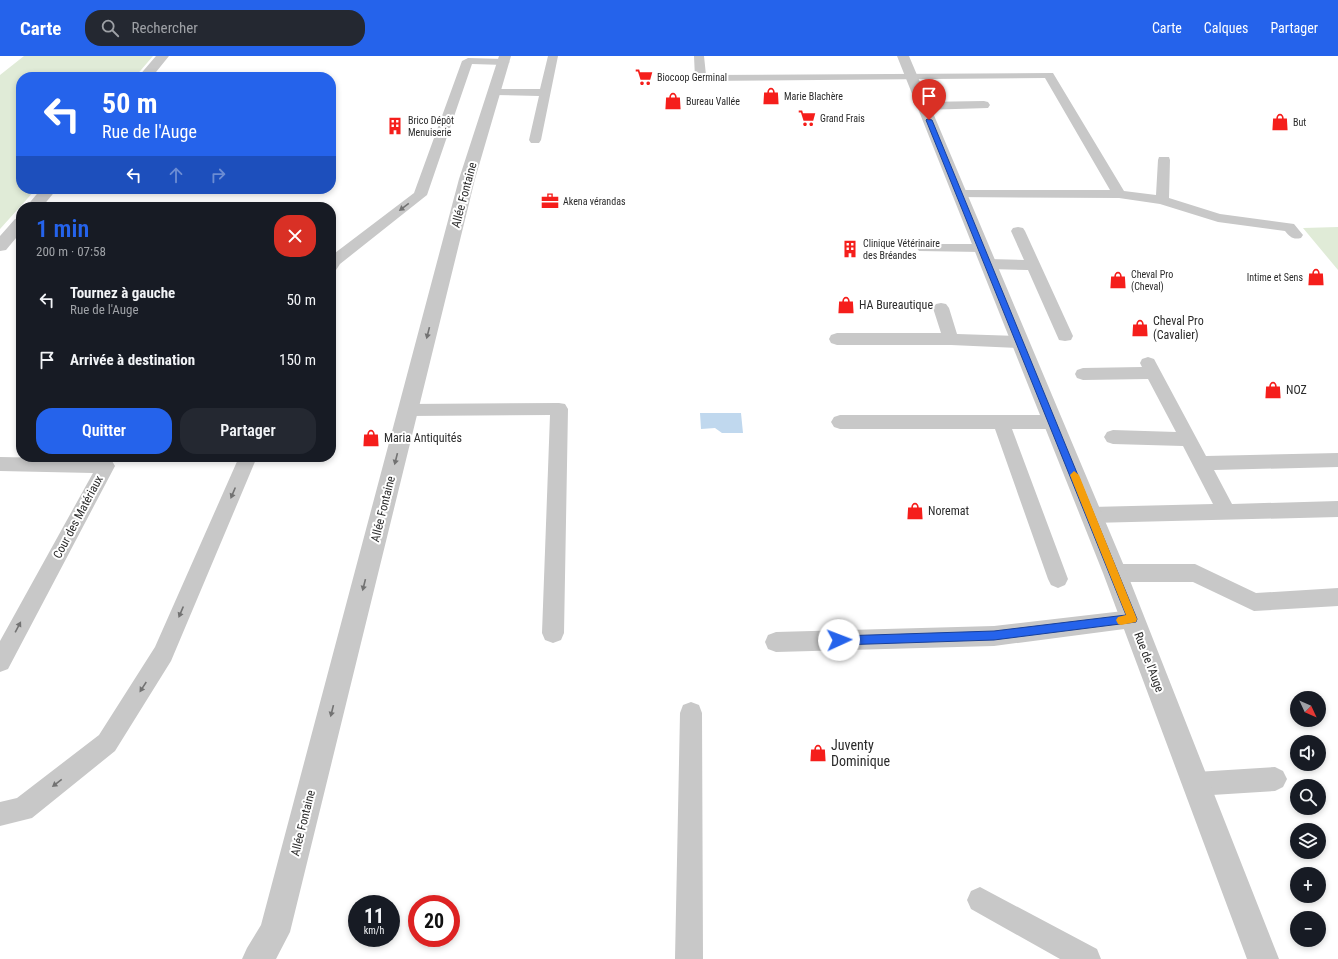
<!DOCTYPE html>
<html lang="fr">
<meta charset="utf-8">
<style>
:root{--surface:#171b24;--page:#242831;--text:#f1f3f6;--muted:#9ea1a6;--accent:#2563eb}
body{margin:0;font-family:"Roboto Condensed",sans-serif;background:var(--page);color:var(--text);height:100vh;display:flex;flex-direction:column;font-size:15px;white-space:nowrap}
*{box-sizing:border-box;margin:0}
p{font-size:13px;color:var(--muted)}
.icon{flex:none;width:22px;height:22px;fill:none;stroke:currentColor;stroke-width:2;stroke-linecap:round;stroke-linejoin:round}
.map{position:relative;flex:1;overflow:hidden}
.sheet{position:absolute;left:16px;top:146px;width:320px;height:260px;display:flex;flex-direction:column;background:var(--surface);border-radius:16px;box-shadow:0 2px 6px #0003}
.sheet>*{flex:none}
.banner{position:absolute;left:16px;top:16px;width:320px;height:122px;border-radius:16px;box-shadow:0 2px 6px #0003;background:#2563eb;color:#fff;overflow:hidden}
.needle{width:26px;rotate:134deg}
.tools{position:absolute;left:1290px;top:635px;display:grid;gap:8px}
.tools a{display:grid;place-items:center;width:36px;height:36px;border-radius:50%;background:var(--surface);box-shadow:0 2px 6px #0003;font-size:20px}
.speed{position:absolute;left:348px;top:839px;display:flex;gap:8px;font-size:20px;font-weight:700;text-align:center}
.speed>*{display:grid;place-content:center;width:52px;height:52px;border-radius:50%;background:var(--surface);box-shadow:0 2px 6px #0003;line-height:1}
.speed small{font-size:10px;font-weight:400}
.speed .limit{border:6px solid #d22;background:#fff;color:#111}
.pin{position:absolute;display:grid;place-items:center;width:34px;height:34px;color:#fff;margin:-41px -17px;border-radius:50% 50% 50% 0;rotate:-45deg;box-shadow:0 0 4px #0007}
.pin .icon{rotate:45deg}
.me{position:absolute;width:44px;margin:-22px;rotate:88deg;stroke-linejoin:round;filter:drop-shadow(0 0 3px #0008)}
.turn{display:flex;align-items:center;gap:14px;height:84px;padding:0 20px;font-size:18px}
.turn .icon{width:52px;height:52px;stroke-width:2.5}
.turn b{display:block;font-size:28px;line-height:34px}
.lanes{display:flex;align-items:center;height:38px;padding:0 20px;background:#0003;justify-content:center;gap:20px;direction:ltr}
.lanes .off{opacity:.35}
.round{display:grid;place-items:center;flex:none;width:42px;height:42px;border-radius:16px;background:var(--page)}
.summary{display:flex;align-items:center;justify-content:space-between;height:68px;padding:0 20px}
h1{font-size:24px;font-weight:600;line-height:30px;color:var(--accent)}
.action{display:flex;gap:8px;margin-top:auto;padding:8px 20px}
.action a{flex:1;height:46px;border-radius:16px;background:var(--accent);color:#fff;font-size:16px;font-weight:600;line-height:46px;text-align:center}
.action a+a{background:var(--page);color:var(--text)}
ul{padding:0;list-style:none}
li{display:flex;align-items:center;gap:12px;height:60px;padding:0 20px}
li div{flex:1}
li b{display:block;font-size:15px}
li em{font-style:normal}
header{display:flex;align-items:center;gap:24px;box-sizing:border-box;height:56px;padding:0 20px;background:var(--accent);color:#fff}
header strong{font-size:19px}
nav{display:flex;gap:22px;margin-inline-start:auto;font-size:14px}
.search{width:280px;height:36px;background:var(--page);display:flex;align-items:center;gap:10px;box-sizing:border-box;padding:0 14px;border-radius:16px;color:var(--muted);font-size:15px}
.map>svg:first-child{display:block}
.green{fill:#e0ebd7}
.water{fill:#c0d8ee}
.lines{fill:none;stroke-linecap:round;stroke-linejoin:round}
.lane{fill:#c8c8c8;fill-rule:evenodd}
.street{fill:#c8c8c8;fill-rule:evenodd}
.oneway{fill:#727272}
.route{fill:#2563eb;stroke:#184099}
.slow{fill:#f59e0b}
.labels{text-anchor:middle;dominant-baseline:central;stroke-width:4;stroke-linejoin:round;paint-order:stroke}
.far-poi-label{font-size:10px;fill:#2b2b2b;stroke:#fff;text-anchor:start}
.street-label{font-size:12px;fill:#2b2b2b;stroke:#fff}
.poi-label{font-size:12px;fill:#2b2b2b;stroke:#fff;text-anchor:start}
.near-poi-label{font-size:14px;fill:#2b2b2b;stroke:#fff;text-anchor:start}
</style>
<header>
<strong>Carte</strong>
<div class="search"><svg class="icon" aria-label="search" viewBox="0 0 24 24"><circle cx="10" cy="10" r="6"/><path d="M15 15l6 6"/></svg>Rechercher</div>
<nav><a>Carte</a><a>Calques</a><a>Partager</a></nav>
</header>
<div class="map">
<svg width="1338" height="903" viewBox="0 0 1338 903">
<rect width="100%" height="100%" fill="#fff"/>
<path class="green" d="M24,0H153L135,21H21V133H36L0,173V19Z
M1338,171V214L1303,172Z"/>
<path class="water" d="M700,357H741L743,377H722L715,372L701,373Z"/>
<g class="lines">
<path class="lane" d="M548,0H558L541,84L539,87H531L529,84L539,40L494,39L490,38L488,36L490,34L494,33H540Z
M694,0H704L706,19L1053,17L1124,135L1156,139L1158,104L1159,101H1169L1170,104L1169,142L1220,158L1294,168L1303,179L1301,182C1293,184 1290,181 1285,175L1218,166L1160,148L1119,142L954,141L952,138L954,135L959,134H1110L1045,22L701,25L697,24L695,22Z
M468,2L504,3L510,6L504,9L472,8L427,139L340,208L336,214L331,216V200L414,137L462,5Z
M984,45L988,46L990,49L988,52L923,54L919,53L917,50L919,47L923,46Z
M1018,171L1023,172L1025,175L1073,280L1071,284L1065,285L1059,284L1028,214L988,213L983,211L981,208L983,205L988,203L1024,204L1011,175L1013,172Z
M924,188H981L986,189L988,192L986,195L981,196L919,195L917,192L919,189Z
M941,247L946,248L949,252L957,278L1019,280L1025,282L1027,286L1025,290L1019,292L951,289H837L831,287L829,283L831,279L837,277H941L933,252L936,248Z
M1148,301L1154,303L1206,400L1338,397V411L1214,414L1232,448L1338,445V461L1091,467L1084,465L1081,459L1084,453L1091,451L1213,448L1183,390L1113,388L1107,386L1104,381L1107,376L1113,374L1176,376L1148,323L1083,324L1077,322L1075,318L1077,314L1083,312L1142,311L1140,307L1142,303Z
M559,347L565,348L568,353L564,577L561,584L553,587L545,584L542,577L550,359L408,360L402,359L399,354L402,349L408,348Z
M840,359H1053L1059,361L1062,366L1059,371L1053,373H1012L1068,523L1065,529L1058,532L1051,529L1048,523L995,373H840L834,371L831,366L834,361Z
M0,401L106,403L112,405L115,410L8,613L0,616V585L93,417L0,415Z
M239,401H257L171,605L115,695L32,762L0,770V746L17,742L99,679L155,591Z
M1115,508H1195L1256,537L1338,532V550L1254,555L1193,526H1115L1108,523L1105,517L1108,511Z
M1132,554L1139,556L1142,563L1139,570L1132,572L994,590L776,596L768,593L765,586L768,579L776,576L994,570Z
M691,646L699,649L702,657L703,903H675L680,657L683,649Z
M1275,711L1283,715L1287,723L1283,731L1275,735L1196,740L1188,736L1184,728L1188,720L1196,716Z
M980,831L1097,893L1101,903H1060L971,853L967,844L971,835Z"/>
<path class="street" d="M156,0H169L152,21H138Z
M499,0H511L475,123L290,876L276,903H242L247,892L261,869L459,123Z
M897,0H909L1127,517L1279,903H1247L1103,517Z
M41,133H57L42,151H26Z
M21,161V176L6,194L0,195V180L15,163Z"/>
</g>
<defs><path id="oneway-solid" d="M-6-.8H1V-3.2L6.5 0L1 3.2V.8H-6Z"/></defs>
<g class="oneway">
<use href="#oneway-solid" transform="translate(404 151) rotate(143)"/>
<use href="#oneway-solid" transform="translate(428 277) rotate(104)"/>
<use href="#oneway-solid" transform="translate(396 403) rotate(104)"/>
<use href="#oneway-solid" transform="translate(233 437) rotate(113)"/>
<use href="#oneway-solid" transform="translate(364 529) rotate(104)"/>
<use href="#oneway-solid" transform="translate(181 556) rotate(113)"/>
<use href="#oneway-solid" transform="translate(18 571) rotate(-62)"/>
<use href="#oneway-solid" transform="translate(143 631) rotate(123)"/>
<use href="#oneway-solid" transform="translate(332 655) rotate(104)"/>
<use href="#oneway-solid" transform="translate(57 727) rotate(142)"/>
</g>
<path class="route" d="M927,63L932,64L1137,563L1136,566L994,584L839,589L835,588L833,584L835,581L839,580L994,575L1126,559L926,64Z"/>
<path class="slow" d="M1074,415L1079,419L1137,563L1136,566L1121,569L1118,568L1116,564L1118,561L1126,559L1070,419Z"/>
<defs>
<g id="supermarket-bare" transform="scale(1.38)"><path d="M-6-5.5h2.5l.6 2H6L4.5 2H-2.5L-4.4-4H-6ZM-1.5 3.2a1.3 1.3 0 1 0 .1 0ZM3 3.2a1.3 1.3 0 1 0 .1 0Z" fill="#f51e1b" stroke="#fff" stroke-width="2.5" paint-order="stroke"/></g>
<g id="shop-bare" transform="scale(1.38)"><path d="M-5-2.5h2.3a2.7 3.5 0 0 1 5.4 0H5L5.5 6h-11ZM-1.5-2.5h3a1.5 2.3 0 0 0-3 0Z" fill="#f51e1b" stroke="#fff" stroke-width="2.5" paint-order="stroke"/></g>
<g id="building-bare" transform="scale(1.38)"><path d="M-4-6H4V6H1V3H-1V6H-4ZM-2.5-4.3h1.7v1.8h-1.7ZM.8-4.3h1.7v1.8H.8ZM-2.5-1h1.7V.8h-1.7ZM.8-1h1.7V.8H.8Z" fill="#f51e1b" stroke="#fff" stroke-width="2.5" paint-order="stroke"/></g>
<g id="office-bare" transform="scale(1.38)"><path d="M-6-3h4V-5.5h4V-3h4V5H-6ZM-1-4.5V-3h2v-1.5ZM-6 0V1H6V0Z" fill="#f51e1b" stroke="#fff" stroke-width="2.5" paint-order="stroke"/></g>
</defs>
<g fill-rule="evenodd">
<use href="#supermarket-bare" x="644" y="21"/>
<use href="#shop-bare" x="771" y="40"/>
<use href="#shop-bare" x="673" y="45"/>
<use href="#supermarket-bare" x="807" y="62"/>
<use href="#shop-bare" x="1280" y="66"/>
<use href="#building-bare" x="395" y="70"/>
<use href="#office-bare" x="550" y="145"/>
<use href="#building-bare" x="850" y="193"/>
<use href="#shop-bare" x="1316" y="221"/>
<use href="#shop-bare" x="1118" y="224"/>
<use href="#shop-bare" x="846" y="249"/>
<use href="#shop-bare" x="1140" y="272"/>
<use href="#shop-bare" x="1273" y="334"/>
<use href="#shop-bare" x="371" y="382"/>
<use href="#shop-bare" x="915" y="455"/>
<use href="#shop-bare" x="818" y="697"/>
</g>
<g class="labels">
<g class="far-poi-label">
<text x="657" y="21">Biocoop Germinal</text>
<text x="784" y="40">Marie Blachère</text>
<text x="686" y="45">Bureau Vallée</text>
<text x="820" y="62">Grand Frais</text>
<text x="408" y="64">Brico Dépôt<tspan x="408" dy="12">Menuiserie</tspan></text>
<text x="1293" y="66">But</text>
<text x="563" y="145">Akena vérandas</text>
<text x="863" y="187">Clinique Vétérinaire<tspan x="863" dy="12">des Bréandes</tspan></text>
<text x="1131" y="218">Cheval Pro<tspan x="1131" dy="12">(Cheval)</tspan></text>
<text x="1303" y="221" text-anchor="end">Intime et Sens</text>
</g>
<g class="street-label">
<text transform="translate(464 139) rotate(-75)">Allée Fontaine</text>
<text transform="translate(383 453) rotate(-76)">Allée Fontaine</text>
<text transform="translate(78 461) rotate(-62)">Cour des Matériaux</text>
<text transform="translate(1149 606) rotate(69)">Rue de l'Auge</text>
<text transform="translate(303 767) rotate(-76)">Allée Fontaine</text>
</g>
<g class="poi-label">
<text x="859" y="249">HA Bureautique</text>
<text x="1153" y="265">Cheval Pro<tspan x="1153" dy="14">(Cavalier)</tspan></text>
<text x="1286" y="334">NOZ</text>
<text x="384" y="382">Maria Antiquités</text>
<text x="928" y="455">Noremat</text>
</g>
<g class="near-poi-label">
<text x="831" y="689">Juventy<tspan x="831" dy="16">Dominique</tspan></text>
</g>
</g>
</svg>
<div class="tools">
<a><svg class="needle" viewBox="-14 -14 28 28"><path d="M0-13l5 13h-10z" fill="#e53935"/><path d="M0 13l5-13h-10z" fill="#9ea1a6"/></svg></a>
<a><svg class="icon" aria-label="sound" viewBox="0 0 24 24"><path d="M4 9h4l5-4v14l-5-4H4zM17 9q2 3 0 6"/></svg></a>
<a><svg class="icon" aria-label="search" viewBox="0 0 24 24"><circle cx="10" cy="10" r="6"/><path d="M15 15l6 6"/></svg></a>
<a><svg class="icon" aria-label="layers" viewBox="0 0 24 24"><path d="M12 4l9 5-9 5-9-5zM3 14l9 5 9-5"/></svg></a>
<a>+</a>
<a>−</a>
</div>
<div class="speed"><div>11<small>km/h</small></div><div class="limit">20</div></div>
<div class="pin" style="left:929px;top:64px;background:#d93025"><svg class="icon" aria-label="arrive" viewBox="0 0 24 24"><path d="M6 21V4h12l-3 4 3 4H6"/></svg></div>
<svg class="me" style="left:839px;top:584px" viewBox="-20 -20 40 40"><circle r="19" fill="#fff"/><path d="M0-13L10 11 0 6-10 11z" fill="#2563eb"/></svg>
<div class="banner">
<div class="turn"><svg class="icon" aria-label="left" viewBox="0 0 24 24"><path d="M17 20v-9H6M10 6l-5 5 5 5"/></svg><div><b>50 m</b>Rue de l'Auge</div></div>
<div class="lanes"><svg class="icon" aria-label="left" viewBox="0 0 24 24"><path d="M17 20v-9H6M10 6l-5 5 5 5"/></svg><svg class="icon off" aria-label="ahead" viewBox="0 0 24 24"><path d="M12 20V5M6 11l6-6 6 6"/></svg><svg class="icon off" aria-label="right" viewBox="0 0 24 24"><path d="M7 20v-9h11M14 6l5 5-5 5"/></svg></div>
</div>
<section class="sheet">
<div class="summary"><div><h1>1 min</h1><p>200 m · 07:58</p></div><a class="round" style="background:#d93025;color:#fff"><svg class="icon" aria-label="close" viewBox="0 0 24 24"><path d="M6 6l12 12M18 6L6 18"/></svg></a></div>
<ul>
<li><svg class="icon" aria-label="left" viewBox="0 0 24 24"><path d="M17 20v-9H6M10 6l-5 5 5 5"/></svg><div><b>Tournez à gauche</b><p>Rue de l'Auge</p></div><em>50 m</em></li>
<li><svg class="icon" aria-label="arrive" viewBox="0 0 24 24"><path d="M6 21V4h12l-3 4 3 4H6"/></svg><div><b>Arrivée à destination</b></div><em>150 m</em></li>
</ul>
<div class="action"><a>Quitter</a><a>Partager</a></div>
</section>
</div>
